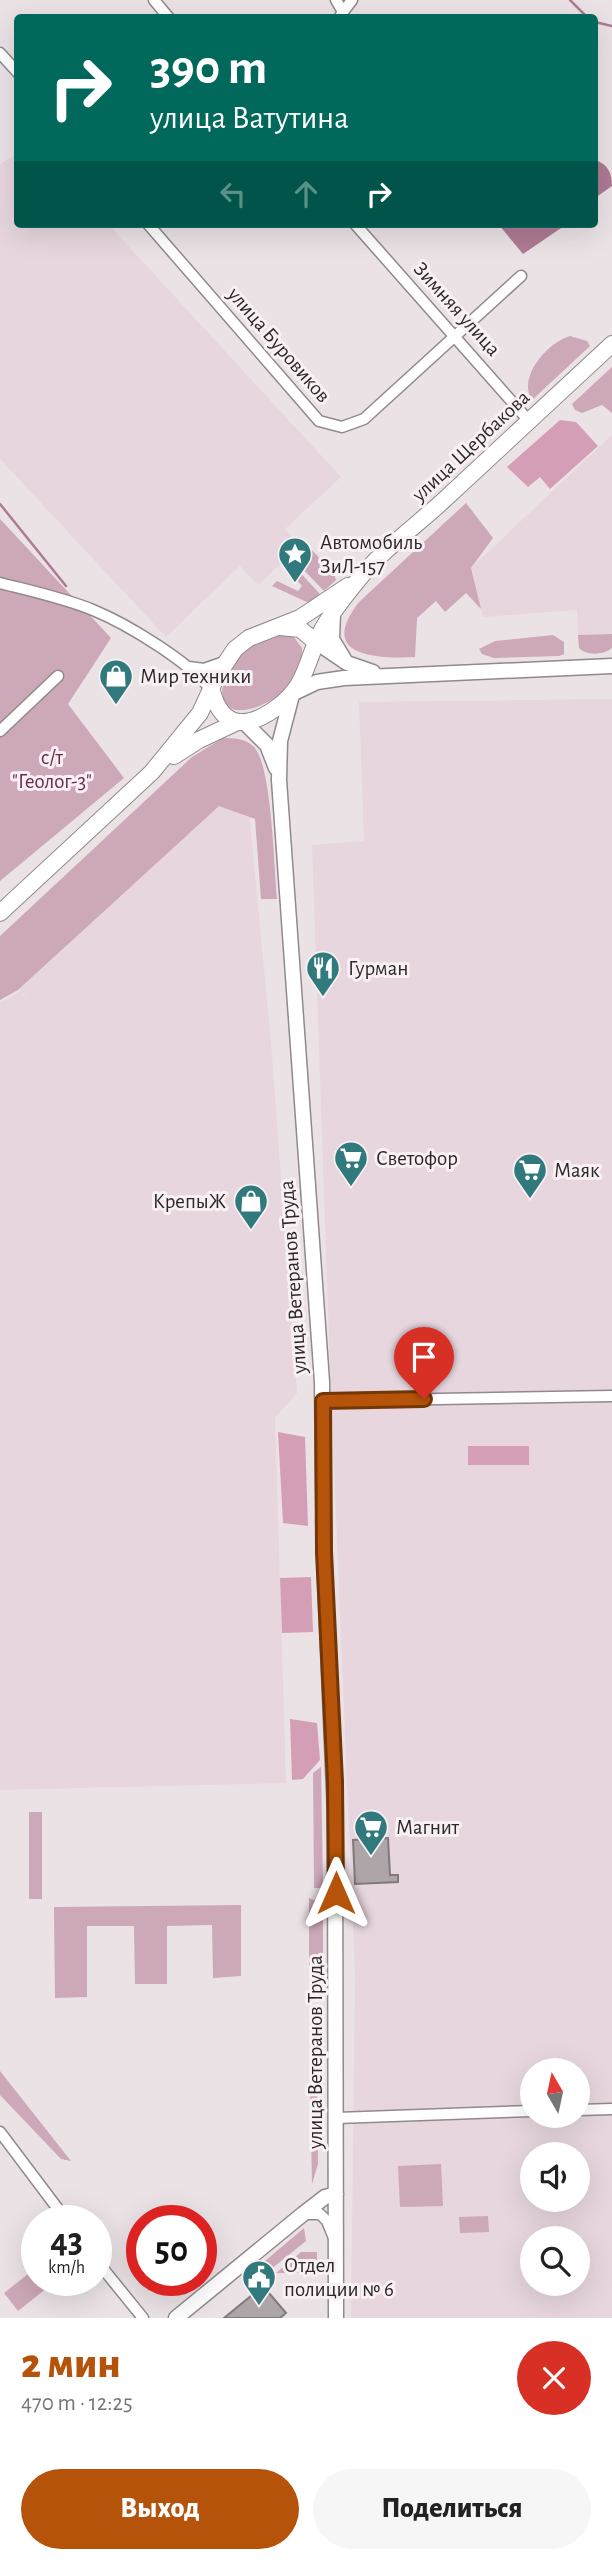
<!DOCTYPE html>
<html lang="ru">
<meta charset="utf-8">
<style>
:root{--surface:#fff;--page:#f6f6f6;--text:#222;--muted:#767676;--accent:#b45309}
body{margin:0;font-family:"Alegreya Sans",sans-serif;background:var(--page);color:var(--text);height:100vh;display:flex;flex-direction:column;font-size:26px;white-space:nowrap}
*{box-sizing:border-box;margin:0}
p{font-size:23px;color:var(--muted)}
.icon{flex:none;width:38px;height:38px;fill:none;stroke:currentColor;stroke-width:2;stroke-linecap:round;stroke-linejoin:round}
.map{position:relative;height:2318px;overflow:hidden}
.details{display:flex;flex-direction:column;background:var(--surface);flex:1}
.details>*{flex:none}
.top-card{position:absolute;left:14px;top:14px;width:584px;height:214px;border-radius:7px;box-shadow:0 7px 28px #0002;background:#00695c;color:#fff;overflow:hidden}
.needle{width:46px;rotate:351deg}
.buttons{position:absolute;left:520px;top:2058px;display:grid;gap:14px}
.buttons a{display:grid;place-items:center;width:70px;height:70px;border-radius:50%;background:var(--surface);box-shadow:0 7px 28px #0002;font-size:35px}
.speed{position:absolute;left:21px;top:2205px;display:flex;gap:14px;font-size:35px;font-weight:700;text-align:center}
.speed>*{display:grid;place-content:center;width:91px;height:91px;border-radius:50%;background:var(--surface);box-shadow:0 7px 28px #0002;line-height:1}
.speed small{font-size:18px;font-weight:400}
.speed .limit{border:10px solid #d22;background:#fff;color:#111}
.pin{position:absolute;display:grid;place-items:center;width:60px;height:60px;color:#fff;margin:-72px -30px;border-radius:50% 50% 50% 0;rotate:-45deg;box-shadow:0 0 7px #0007}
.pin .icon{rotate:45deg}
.me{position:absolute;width:77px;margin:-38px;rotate:0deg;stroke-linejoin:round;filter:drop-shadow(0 0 5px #0008)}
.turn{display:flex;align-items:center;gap:24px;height:147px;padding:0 21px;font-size:32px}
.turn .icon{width:91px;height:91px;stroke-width:2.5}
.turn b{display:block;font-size:49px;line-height:60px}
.lanes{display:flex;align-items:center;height:66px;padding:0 21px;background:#0003;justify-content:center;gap:35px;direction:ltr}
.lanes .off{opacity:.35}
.round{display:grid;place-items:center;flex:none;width:74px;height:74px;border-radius:37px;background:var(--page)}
.head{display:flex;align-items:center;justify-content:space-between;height:119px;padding:0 21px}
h1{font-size:42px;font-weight:800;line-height:52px;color:var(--accent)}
.action{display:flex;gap:14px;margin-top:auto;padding:14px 21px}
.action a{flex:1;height:80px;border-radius:42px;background:var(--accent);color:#fff;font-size:28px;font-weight:800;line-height:80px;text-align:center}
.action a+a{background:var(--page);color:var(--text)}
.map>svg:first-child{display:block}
.built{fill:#e7d6de;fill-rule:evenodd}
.green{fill:#cca8b8}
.forest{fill:#d49eb7}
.water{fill:#ae7b94}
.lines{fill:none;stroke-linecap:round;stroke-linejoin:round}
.stream{stroke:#ae7b94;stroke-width:2.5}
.building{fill:#ada5a8;stroke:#81797c;stroke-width:2}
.minor-casing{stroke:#91898c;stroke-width:13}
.secondary-casing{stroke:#91898c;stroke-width:17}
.primary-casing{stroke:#91898c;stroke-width:18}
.minor{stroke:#fff;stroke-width:10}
.secondary{stroke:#fff;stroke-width:14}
.primary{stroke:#fff;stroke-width:16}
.route-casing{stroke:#753606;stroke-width:18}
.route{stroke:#b45309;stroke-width:12}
.labels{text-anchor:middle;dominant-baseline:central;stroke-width:6;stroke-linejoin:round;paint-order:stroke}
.street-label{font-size:21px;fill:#2c282a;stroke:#f8f0f3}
.poi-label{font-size:21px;fill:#2c282a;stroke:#f8f0f3;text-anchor:start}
.park-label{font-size:21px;fill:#6b2b4d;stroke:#f8f0f3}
</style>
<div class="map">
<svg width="612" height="2318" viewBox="0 0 612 2318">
<rect width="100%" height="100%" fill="#ebe2e6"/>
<path class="built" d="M17,154L18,224H108L341,477L285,529L297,543L290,549L293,553L258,585L240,566L166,637L0,459V164Z
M612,435V634L578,635L577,610L483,617L471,568Z
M612,699V2318H351L355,1975L331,1396L312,845L364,841L359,702ZM532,2070H578V2116H532ZM532,2154H578V2200H532ZM532,2238H578V2284H532Z
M240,785L247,790L271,1043L297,1393L275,1418L286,1783L0,1790V1003L20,991L28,1002L20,989Z"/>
<path class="green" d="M570,336L587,341L590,346L532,400C517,377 548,342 570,336Z
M612,367V413L602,405L582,413L575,410L572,404Z
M466,503L493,538L471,568L481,609L466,593L445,612L436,601L417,618L415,657C375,659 317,656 359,602Z
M0,519L111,638L68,704L124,778L0,881Z
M311,549L334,574L336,580L324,591L297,563Z
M294,566L320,594L309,603L272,586L277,581L298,591L302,586L288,571Z
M612,634V648C604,655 586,656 579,648L578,635Z
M283,635L293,636L302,648C304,680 275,705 245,710C240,710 235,711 230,708C207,691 241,651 257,642C265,638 274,636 283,635Z
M553,635L564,642V654L559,656L494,658L482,654L479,649L495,641Z
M223,738C234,738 245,738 254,747C272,766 274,869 277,899H261L255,819L219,806L18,990L0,1000V936L192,757Z
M321,1767L323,1888H314L313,1773Z
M29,1812H42V1899H29Z
M309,1898L323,1904V1975L309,1976Z
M241,1905V1976L213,1978L212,1925L167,1926V1984H135L134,1926H87V1997L55,1998L54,1907Z
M0,2071L71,2161L61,2159L0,2095Z
M310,2083L317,2085L318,2164L312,2184Z
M441,2164L443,2206L400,2207L398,2166Z
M488,2216L489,2232L460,2233L459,2217Z
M304,2228L306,2241L270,2270L258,2267Z
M301,2252H317V2273H276Z
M33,2270L37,2280H41L47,2288L18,2311L4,2293Z"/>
<path class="forest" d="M560,420L576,422L598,446L550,489L540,477L528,487L507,467Z
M278,1432L305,1437L308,1526L283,1523Z
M468,1446H529V1465H468Z
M311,1577L313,1632L282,1633L280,1578Z
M290,1719L317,1723L320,1760L303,1779L292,1780Z"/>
<path class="water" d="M595,160C608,164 612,173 612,186L595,198Z
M567,224L523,254L499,225V224Z"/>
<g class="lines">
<path class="stream" d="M570,0L588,18
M595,22L612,26
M0,504L66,586"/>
</g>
<path class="building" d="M388,1838L390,1875H398V1882L355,1884L353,1840Z
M263,2286L286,2313L280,2318H224Z"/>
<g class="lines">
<g class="minor-casing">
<path id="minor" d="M154,0L169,18
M336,0L343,12L339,18
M343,12L352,0
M0,53L18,73
M148,224L319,421L342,427L364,419L521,276
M355,224L529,421
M0,583C31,591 64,598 93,610C127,624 190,662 212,691
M189,667L204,669L224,662
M0,731L58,676
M323,1401L612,1396
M578,2110L612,2109
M337,2118L532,2111
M0,2132L67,2221
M303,2214H320L327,2221L334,2238
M96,2260L143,2318"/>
</g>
<g class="secondary-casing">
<path id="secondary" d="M333,613L332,639L344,659
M316,642L347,663L373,672
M294,693L317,682L344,678L612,666
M292,695L280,741L279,780L322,1382L324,1552L335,1815L336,2318
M245,723L267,745L276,768
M176,2318L303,2214L325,2197L336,2194"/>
</g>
<g class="primary-casing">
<path id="primary" d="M280,627L300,629L316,642
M212,691C222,729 247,729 276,708C307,686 305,663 321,632C330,614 345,596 358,580C382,550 416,526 444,500C500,448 556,396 612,344
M174,756L199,740L235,723
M0,913L152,772L200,713L217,676L235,649L249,638L300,618L348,586"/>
</g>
<use href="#minor" class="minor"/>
<use href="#secondary" class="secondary"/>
<use href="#primary" class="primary"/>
</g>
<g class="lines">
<g class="route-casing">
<path id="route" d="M336,1893L335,1782L324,1552L323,1401L424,1399"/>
</g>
<use href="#route" class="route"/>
</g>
<defs>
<g id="sight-pin" transform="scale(1.75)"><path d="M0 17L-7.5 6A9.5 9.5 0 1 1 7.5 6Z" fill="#307a7d" stroke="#f8f0f3"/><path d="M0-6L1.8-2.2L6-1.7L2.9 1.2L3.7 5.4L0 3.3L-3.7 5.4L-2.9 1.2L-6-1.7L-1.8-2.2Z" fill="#fff"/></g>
<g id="shop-pin" transform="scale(1.75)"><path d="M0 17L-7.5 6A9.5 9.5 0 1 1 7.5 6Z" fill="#307a7d" stroke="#f8f0f3"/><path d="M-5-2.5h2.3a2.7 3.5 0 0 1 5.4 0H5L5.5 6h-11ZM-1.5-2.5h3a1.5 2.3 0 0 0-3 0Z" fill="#fff"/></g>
<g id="restaurant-pin" transform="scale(1.75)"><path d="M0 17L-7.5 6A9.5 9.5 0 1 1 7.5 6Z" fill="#307a7d" stroke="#f8f0f3"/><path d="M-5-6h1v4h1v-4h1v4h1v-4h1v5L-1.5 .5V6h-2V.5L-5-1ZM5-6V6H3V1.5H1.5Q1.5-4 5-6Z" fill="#fff"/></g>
<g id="supermarket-pin" transform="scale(1.75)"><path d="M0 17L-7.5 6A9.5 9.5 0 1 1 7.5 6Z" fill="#307a7d" stroke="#f8f0f3"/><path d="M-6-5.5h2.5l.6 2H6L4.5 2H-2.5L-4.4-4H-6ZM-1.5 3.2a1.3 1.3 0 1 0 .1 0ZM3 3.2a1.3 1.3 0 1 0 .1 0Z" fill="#fff"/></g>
<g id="civic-pin" transform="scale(1.75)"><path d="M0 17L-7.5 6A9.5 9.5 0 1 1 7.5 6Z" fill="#307a7d" stroke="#f8f0f3"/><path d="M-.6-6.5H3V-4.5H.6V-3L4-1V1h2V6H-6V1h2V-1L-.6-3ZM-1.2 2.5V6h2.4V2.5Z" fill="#fff"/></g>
</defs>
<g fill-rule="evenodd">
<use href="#sight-pin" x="295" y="554"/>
<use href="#shop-pin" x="116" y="676"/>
<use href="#restaurant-pin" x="323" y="968"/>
<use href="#supermarket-pin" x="351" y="1158"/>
<use href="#supermarket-pin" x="530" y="1170"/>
<use href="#shop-pin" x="251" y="1201"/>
<use href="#supermarket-pin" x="371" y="1827"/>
<use href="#civic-pin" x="259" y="2277"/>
</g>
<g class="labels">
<g class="street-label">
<text transform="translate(457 309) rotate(48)">Зимняя улица</text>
<text transform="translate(279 345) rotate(49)">улица Буровиков</text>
<text transform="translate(471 446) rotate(-43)">улица Щербакова</text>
<text transform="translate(293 1277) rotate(-94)">улица Ветеранов Труда</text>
<text transform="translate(315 2052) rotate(-90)">улица Ветеранов Труда</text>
</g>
<g class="poi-label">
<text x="320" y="542">Автомобиль<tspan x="320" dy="24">ЗиЛ-157</tspan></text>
<text x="140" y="676">Мир техники</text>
<text x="348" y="968">Гурман</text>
<text x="376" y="1158">Светофор</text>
<text x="554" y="1170">Маяк</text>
<text x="226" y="1201" text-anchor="end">КрепыЖ</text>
<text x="396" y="1827">Магнит</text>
<text x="284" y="2265">Отдел<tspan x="284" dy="24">полиции № 6</tspan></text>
</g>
<g class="park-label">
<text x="52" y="757">с/т<tspan x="52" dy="24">"Геолог-3"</tspan></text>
</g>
</g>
</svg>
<div class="buttons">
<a><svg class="needle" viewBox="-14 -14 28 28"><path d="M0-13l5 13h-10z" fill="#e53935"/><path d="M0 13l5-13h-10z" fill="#767676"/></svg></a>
<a><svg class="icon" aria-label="sound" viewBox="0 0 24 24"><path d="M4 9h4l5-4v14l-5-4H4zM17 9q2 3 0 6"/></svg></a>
<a><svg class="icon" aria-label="search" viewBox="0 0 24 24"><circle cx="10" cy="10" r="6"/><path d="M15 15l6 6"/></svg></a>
</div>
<div class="speed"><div>43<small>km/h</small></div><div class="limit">50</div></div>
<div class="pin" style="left:424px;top:1399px;background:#d93025"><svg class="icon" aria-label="arrive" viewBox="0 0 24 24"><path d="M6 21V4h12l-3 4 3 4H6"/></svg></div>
<svg class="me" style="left:336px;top:1893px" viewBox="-20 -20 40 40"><path d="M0-17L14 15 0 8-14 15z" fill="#b45309" stroke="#fff" stroke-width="4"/></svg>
<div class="top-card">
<div class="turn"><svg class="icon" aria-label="right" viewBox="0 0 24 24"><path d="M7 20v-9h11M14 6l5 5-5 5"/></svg><div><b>390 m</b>улица Ватутина</div></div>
<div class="lanes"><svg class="icon off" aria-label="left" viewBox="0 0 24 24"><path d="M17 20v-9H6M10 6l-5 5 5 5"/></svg><svg class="icon off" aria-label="ahead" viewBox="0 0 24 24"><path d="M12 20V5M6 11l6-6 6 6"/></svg><svg class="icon" aria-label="right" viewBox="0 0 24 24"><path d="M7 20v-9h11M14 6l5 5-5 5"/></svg></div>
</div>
</div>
<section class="details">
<div class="head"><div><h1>2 мин</h1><p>470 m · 12:25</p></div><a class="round" style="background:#d93025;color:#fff"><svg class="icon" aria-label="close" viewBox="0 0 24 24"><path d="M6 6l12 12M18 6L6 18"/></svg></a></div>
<div class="action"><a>Выход</a><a>Поделиться</a></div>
</section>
